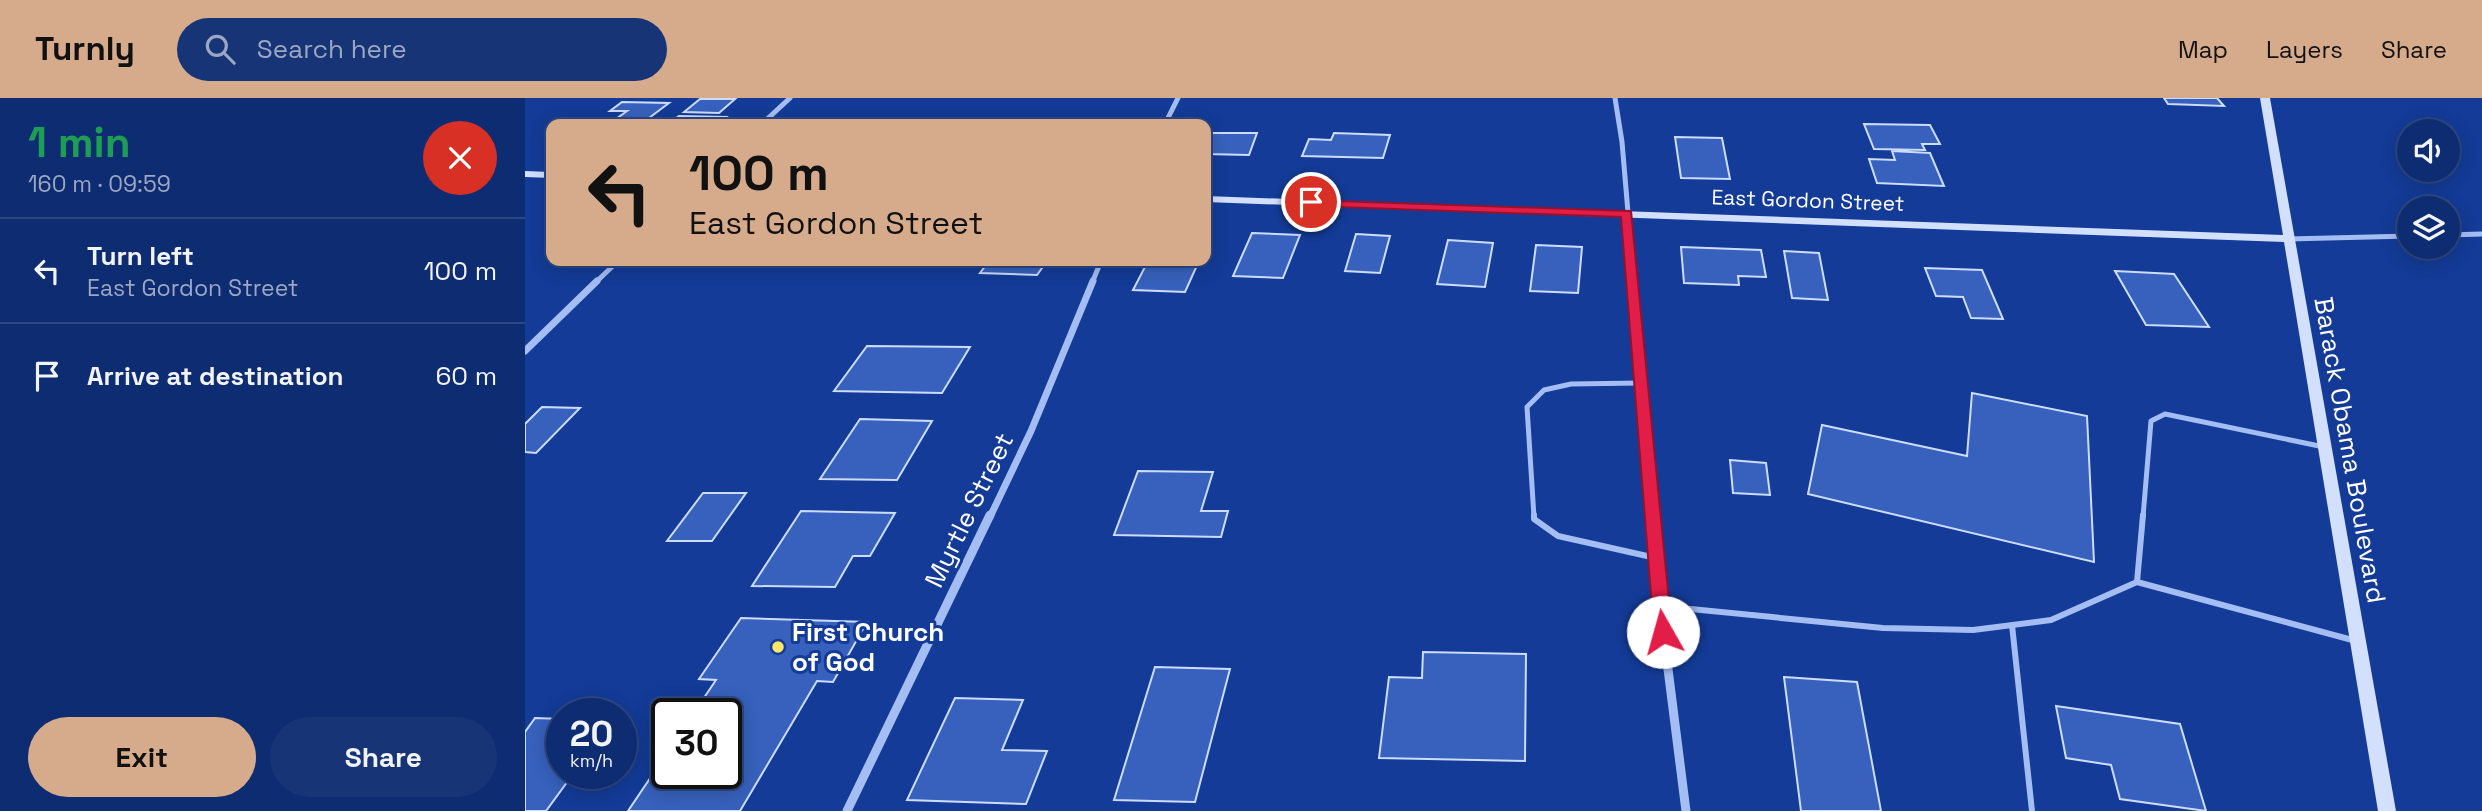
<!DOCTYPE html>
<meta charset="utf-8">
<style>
:root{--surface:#0e2c71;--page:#173476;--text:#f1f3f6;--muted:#9ba7c3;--line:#2e4884;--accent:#d6ab8b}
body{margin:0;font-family:"Space Grotesk",sans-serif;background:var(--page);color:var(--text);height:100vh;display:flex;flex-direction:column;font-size:26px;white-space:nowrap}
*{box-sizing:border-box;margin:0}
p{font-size:23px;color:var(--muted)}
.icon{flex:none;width:38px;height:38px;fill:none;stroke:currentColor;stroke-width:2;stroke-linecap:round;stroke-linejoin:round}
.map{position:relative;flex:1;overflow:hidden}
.details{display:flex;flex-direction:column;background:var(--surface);width:525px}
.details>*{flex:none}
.hud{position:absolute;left:21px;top:21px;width:665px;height:147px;border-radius:14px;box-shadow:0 4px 18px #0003,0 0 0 2px var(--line);background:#d6ab8b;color:#111;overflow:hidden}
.tools{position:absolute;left:1872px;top:21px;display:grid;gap:14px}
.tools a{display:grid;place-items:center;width:63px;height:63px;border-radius:50%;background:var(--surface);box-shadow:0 4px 18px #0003,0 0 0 2px var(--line);font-size:35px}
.speed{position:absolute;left:21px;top:600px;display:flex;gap:14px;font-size:35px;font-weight:700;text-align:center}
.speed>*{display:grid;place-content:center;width:91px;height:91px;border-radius:50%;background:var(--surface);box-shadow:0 4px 18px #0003,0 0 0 2px var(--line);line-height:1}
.speed small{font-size:18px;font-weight:400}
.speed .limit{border:4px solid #111;border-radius:10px;background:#fff;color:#111}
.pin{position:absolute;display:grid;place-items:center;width:60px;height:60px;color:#fff;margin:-30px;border:4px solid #fff;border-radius:50%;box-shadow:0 2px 7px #0007}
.me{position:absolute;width:77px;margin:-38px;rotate:353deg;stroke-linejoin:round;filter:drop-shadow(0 0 5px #0008)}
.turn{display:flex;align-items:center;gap:24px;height:147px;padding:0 28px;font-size:32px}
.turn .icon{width:91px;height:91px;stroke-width:2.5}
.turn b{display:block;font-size:49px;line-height:60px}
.round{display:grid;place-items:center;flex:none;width:74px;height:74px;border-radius:37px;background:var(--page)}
.summary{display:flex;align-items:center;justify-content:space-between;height:119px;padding:0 28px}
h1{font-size:42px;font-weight:700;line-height:52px;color:#1e9e55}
.action{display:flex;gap:14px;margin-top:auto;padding:14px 28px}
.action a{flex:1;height:80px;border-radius:42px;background:var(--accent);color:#111;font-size:28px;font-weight:700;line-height:80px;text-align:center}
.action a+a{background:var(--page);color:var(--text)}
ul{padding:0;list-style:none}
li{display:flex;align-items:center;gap:21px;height:105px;padding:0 28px;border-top:2px solid var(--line)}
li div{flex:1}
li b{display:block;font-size:26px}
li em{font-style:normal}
header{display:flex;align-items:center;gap:42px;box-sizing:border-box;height:98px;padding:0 35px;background:var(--accent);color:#111}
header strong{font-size:33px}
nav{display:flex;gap:38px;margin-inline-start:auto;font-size:24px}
.search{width:490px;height:63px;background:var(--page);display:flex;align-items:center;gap:18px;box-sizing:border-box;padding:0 24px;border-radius:38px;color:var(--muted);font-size:26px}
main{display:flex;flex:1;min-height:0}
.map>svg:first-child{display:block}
.building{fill:#3761bd;stroke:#ccdcfd;stroke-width:2}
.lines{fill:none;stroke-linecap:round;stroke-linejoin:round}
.lane-far1{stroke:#a4bdf3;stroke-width:5}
.lane{stroke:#a4bdf3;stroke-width:6}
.street-far2{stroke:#a4bdf3;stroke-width:5}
.street-far1{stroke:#a4bdf3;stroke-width:7}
.street{stroke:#a4bdf3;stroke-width:9}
.secondary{fill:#d3e0fd;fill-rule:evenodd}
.route{fill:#e11d48;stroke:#92132f;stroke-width:2}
.poi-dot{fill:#ffe766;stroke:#133b97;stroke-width:2.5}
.labels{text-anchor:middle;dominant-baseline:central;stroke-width:6;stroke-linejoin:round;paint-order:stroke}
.far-street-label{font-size:21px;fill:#fff;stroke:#133b97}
.street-label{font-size:26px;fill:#fff;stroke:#133b97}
.poi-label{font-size:26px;font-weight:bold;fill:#fff;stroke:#133b97;text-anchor:start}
</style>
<header>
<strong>Turnly</strong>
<div class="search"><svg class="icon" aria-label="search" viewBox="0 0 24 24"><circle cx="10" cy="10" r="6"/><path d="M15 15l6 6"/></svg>Search here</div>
<nav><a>Map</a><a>Layers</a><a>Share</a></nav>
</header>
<main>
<section class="details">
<div class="summary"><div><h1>1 min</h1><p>160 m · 09:59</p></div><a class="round" style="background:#d93025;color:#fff"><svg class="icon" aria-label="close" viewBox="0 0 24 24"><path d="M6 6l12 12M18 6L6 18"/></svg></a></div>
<ul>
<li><svg class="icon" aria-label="left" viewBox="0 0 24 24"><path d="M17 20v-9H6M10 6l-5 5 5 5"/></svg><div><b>Turn left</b><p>East Gordon Street</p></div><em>100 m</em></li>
<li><svg class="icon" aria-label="arrive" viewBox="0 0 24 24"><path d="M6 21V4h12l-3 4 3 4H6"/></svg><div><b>Arrive at destination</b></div><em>60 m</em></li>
</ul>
<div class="action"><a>Exit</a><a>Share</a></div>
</section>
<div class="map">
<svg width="1957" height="713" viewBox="0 0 1957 713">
<rect width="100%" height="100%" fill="#133b97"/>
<path class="building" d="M1639,0H1692L1699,8L1643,6Z
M175,1H210L194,15L159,14Z
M97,4L144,5L116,26H84L102,13H85Z
M154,18L201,19L192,26H143Z
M481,20L564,22L562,26H476Z
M288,21L325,23L321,26H282Z
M361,22L397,23L394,26H357Z
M1339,26L1405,27L1415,46H1397L1400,52L1349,51Z
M685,35H732L724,57L681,56Z
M809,35L865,37L858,60L777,58L784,41L806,42Z
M1150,39L1197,40L1205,81L1156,80Z
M1367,53L1405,55L1419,88L1352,85L1344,61L1370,62Z
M727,135L775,137L758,180L708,178Z
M831,136L865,138L855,175L820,173Z
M923,142L968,145L960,189L912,186Z
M1011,147L1057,149L1053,195L1005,193Z
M1156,149L1236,152L1241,179L1213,178L1214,187L1159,185Z
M1259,153L1294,155L1303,202L1267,200Z
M464,163H522L512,177L455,175Z
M623,163H674L660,194L608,192Z
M1400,170L1457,172L1478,221L1446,220L1438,199L1411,198Z
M1590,173L1649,176L1684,229L1621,227Z
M342,248L445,249L417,295L309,293Z
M1447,295L1562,318L1569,464L1283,396L1297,327L1442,358Z
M17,309L55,310L11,355L0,354V326Z
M335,321L407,323L372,382L295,381Z
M1205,362L1241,365L1245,397L1208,395Z
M613,373L688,374L676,413H703L696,439L589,437Z
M178,395H221L187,443H142Z
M276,413L370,415L345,458H328L310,489L227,488Z
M216,520L342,524L308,584L292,583L215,713H103L142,655V676H201V616H168L191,582L174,581Z
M898,554L1001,556L1000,663L854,660L864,579L897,580Z
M630,569L705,571L670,704L589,702Z
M1259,579L1332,584L1356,713H1276Z
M430,600L498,602L477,652L522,653L501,706L382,702Z
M1531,608L1655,626L1681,713L1595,701L1586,667L1541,660Z
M10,620L37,621V676H48L21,713H0V634Z"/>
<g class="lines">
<path class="lane-far1" d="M1009,419L1002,309L1019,292L1046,286L1115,285
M1618,419L1626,323L1640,316L1799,349"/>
<path class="lane" d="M1009,417V421L1033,438L1131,460
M1612,484L1618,417
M1135,508L1358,530L1448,532L1526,522L1612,484L1831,543
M1487,527L1507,713"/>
<path class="street-far2" d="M1090,0L1097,44L1109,185
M237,26L265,0
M640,26L653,0
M1923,137L1957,136
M1763,141L1885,138
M70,185L93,163
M567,185L576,163"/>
<path class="street-far1" d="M1108,183L1128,419
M0,253L72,183
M465,419L506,333L568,183"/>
<path class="street" d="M1128,417L1135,508L1161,713
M322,713L465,417"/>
<path class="secondary" d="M1735,0H1745L1871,713H1853L1759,144L681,104V98L1758,137Z
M0,73L26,74V80L0,79Z"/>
</g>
<path class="route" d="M782,102L1106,113L1147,534L1145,539L1138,541L1129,534L1096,119L786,108L780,104Z"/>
<circle class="poi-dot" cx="253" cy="549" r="7"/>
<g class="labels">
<g class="far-street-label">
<text transform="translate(1283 102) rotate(2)">East Gordon Street</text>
</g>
<g class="street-label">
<text transform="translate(1825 352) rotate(80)">Barack Obama Boulevard</text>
<text transform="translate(444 412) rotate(-64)">Myrtle Street</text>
</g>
<g class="poi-label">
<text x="267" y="534">First Church<tspan x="267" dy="30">of God</tspan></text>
</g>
</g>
</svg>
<div class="tools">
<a><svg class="icon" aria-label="sound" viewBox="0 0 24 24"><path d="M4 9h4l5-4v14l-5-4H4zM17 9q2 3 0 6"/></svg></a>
<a><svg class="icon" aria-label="layers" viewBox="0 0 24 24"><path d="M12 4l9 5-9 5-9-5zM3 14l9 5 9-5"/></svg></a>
</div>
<div class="speed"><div>20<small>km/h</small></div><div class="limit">30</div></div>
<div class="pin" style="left:786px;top:104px;background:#d93025"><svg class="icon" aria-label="arrive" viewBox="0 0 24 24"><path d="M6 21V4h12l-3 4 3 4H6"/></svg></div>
<svg class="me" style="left:1138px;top:534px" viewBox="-20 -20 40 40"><circle r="19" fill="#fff"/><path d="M0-13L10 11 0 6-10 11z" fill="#e11d48"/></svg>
<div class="hud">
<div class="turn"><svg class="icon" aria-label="left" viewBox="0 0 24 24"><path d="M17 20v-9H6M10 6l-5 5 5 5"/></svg><div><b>100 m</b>East Gordon Street</div></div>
</div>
</div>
</main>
